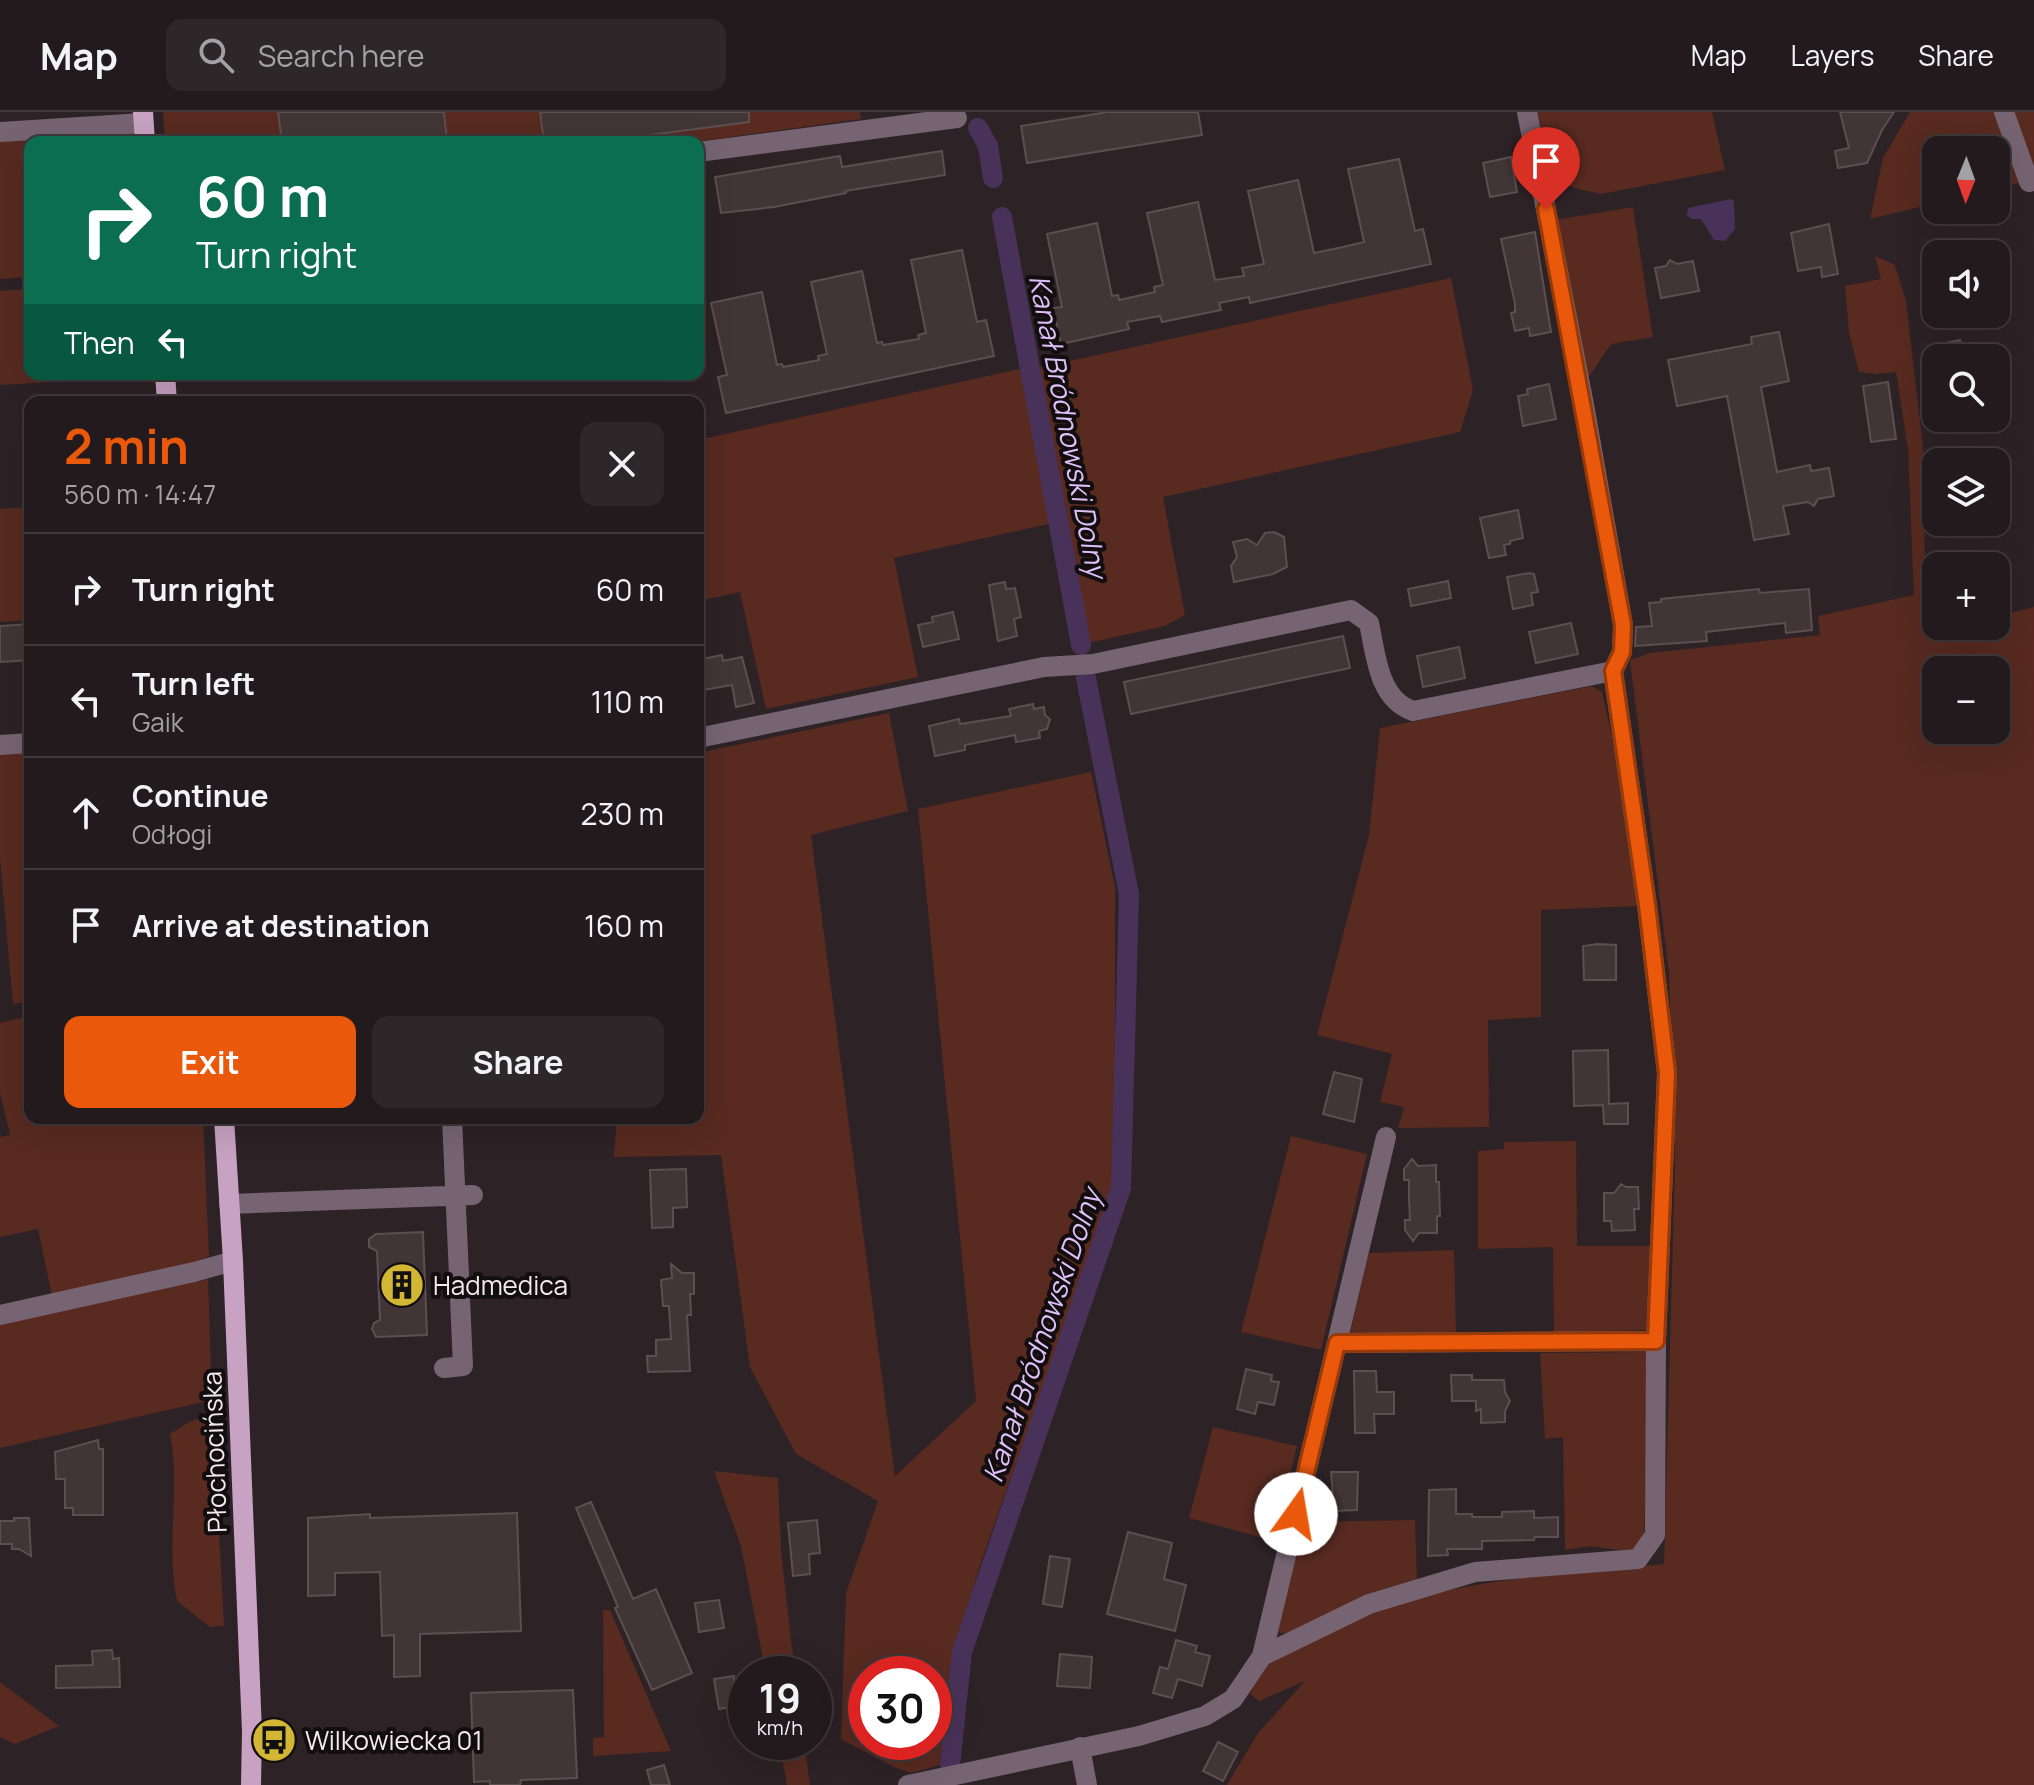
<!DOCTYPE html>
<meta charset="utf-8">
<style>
:root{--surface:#221a1c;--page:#2e2729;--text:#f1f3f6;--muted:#a2a1a3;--line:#3f383b;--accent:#ea580c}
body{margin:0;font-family:Manrope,sans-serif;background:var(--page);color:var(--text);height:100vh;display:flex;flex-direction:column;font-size:30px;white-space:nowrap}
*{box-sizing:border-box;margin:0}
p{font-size:26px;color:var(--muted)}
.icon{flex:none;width:44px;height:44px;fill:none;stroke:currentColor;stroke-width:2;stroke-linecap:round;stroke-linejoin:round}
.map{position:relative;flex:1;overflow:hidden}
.panel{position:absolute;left:24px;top:284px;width:680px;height:728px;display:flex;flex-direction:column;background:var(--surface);border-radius:16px;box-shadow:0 8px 32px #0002,0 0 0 2px var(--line)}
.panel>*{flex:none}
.guide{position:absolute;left:24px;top:24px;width:680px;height:244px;border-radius:16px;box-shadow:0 8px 32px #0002,0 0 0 2px var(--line);background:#0b6e4f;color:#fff;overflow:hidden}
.needle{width:52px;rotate:181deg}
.controls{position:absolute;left:1922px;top:24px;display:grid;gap:16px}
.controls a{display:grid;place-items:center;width:88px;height:88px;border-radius:16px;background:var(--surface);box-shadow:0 8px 32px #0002,0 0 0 2px var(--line);font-size:40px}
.speed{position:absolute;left:728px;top:1544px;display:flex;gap:16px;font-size:40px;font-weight:700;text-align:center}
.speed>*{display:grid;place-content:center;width:104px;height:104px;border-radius:50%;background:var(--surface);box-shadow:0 8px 32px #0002,0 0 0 2px var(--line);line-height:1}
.speed small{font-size:20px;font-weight:400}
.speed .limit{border:12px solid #d22;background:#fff;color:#111}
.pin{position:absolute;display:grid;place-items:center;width:68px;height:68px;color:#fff;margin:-82px -34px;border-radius:50% 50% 50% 0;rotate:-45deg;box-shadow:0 0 8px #0007}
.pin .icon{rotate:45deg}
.me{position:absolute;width:88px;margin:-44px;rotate:13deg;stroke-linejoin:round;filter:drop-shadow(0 0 6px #0008)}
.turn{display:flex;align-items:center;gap:28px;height:168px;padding:0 40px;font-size:36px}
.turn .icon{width:104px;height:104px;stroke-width:2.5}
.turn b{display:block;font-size:56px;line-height:68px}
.then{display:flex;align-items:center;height:76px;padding:0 40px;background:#0003;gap:16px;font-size:30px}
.round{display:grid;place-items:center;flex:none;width:84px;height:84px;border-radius:16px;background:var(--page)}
.headline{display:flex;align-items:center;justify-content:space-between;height:136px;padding:0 40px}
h1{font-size:48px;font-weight:700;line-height:60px;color:var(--accent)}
.button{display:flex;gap:16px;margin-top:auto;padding:16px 40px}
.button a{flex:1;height:92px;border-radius:16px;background:var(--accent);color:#fff;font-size:32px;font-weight:700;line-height:92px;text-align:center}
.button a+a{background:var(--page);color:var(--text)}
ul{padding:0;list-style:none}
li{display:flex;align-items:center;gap:24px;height:112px;padding:0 40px;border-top:2px solid var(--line)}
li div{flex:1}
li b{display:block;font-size:30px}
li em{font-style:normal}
header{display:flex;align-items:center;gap:48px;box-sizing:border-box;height:112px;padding:0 40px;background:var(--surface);border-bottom:2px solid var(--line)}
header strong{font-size:38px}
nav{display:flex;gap:44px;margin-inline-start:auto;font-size:28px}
.search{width:560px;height:72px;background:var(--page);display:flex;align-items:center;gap:20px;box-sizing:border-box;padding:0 28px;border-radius:16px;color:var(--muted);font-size:30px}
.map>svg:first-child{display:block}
.green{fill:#582a20;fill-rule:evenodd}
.water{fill:#49325a}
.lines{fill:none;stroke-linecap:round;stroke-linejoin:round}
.canal{stroke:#49325a;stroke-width:20}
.building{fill:#423536;stroke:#5d4f50;stroke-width:2}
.minor{stroke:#766473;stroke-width:20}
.major{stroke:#c7a2c2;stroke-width:20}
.route-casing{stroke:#983908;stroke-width:20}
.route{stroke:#ea580c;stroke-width:14}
.labels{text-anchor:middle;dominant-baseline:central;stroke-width:8;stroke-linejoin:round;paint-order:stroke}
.poi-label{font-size:26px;fill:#f2eaed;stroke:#120d0f;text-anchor:start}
.street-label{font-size:26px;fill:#f2eaed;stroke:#120d0f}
.water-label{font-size:28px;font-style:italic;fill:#debff7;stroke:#120d0f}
</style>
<header>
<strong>Map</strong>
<div class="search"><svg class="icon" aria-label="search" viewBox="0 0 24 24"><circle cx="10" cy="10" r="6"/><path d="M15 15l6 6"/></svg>Search here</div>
<nav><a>Map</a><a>Layers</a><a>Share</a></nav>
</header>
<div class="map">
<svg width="2034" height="1673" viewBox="0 0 2034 1673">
<rect width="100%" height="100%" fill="#2d2226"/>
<path class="green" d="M163,0H860L861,7L694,30H165Z
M1534,0H1712L1725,58L1601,82L1575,76L1546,61Z
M1910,0H2034V67L1996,77V38H1936V91L1870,107L1883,46Z
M118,20V30H30V165L0,167V28Z
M1633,95L1653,225L1611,232L1588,266L1554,108Z
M1875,144L1895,153L1906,189L1924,344L1925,485L1937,520L1961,514H1996V505L2034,495V1673H1227L1258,1621L1305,1569L1259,1589L1250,1582L1263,1549C1293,1535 1324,1516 1356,1504C1455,1468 1560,1461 1664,1452L1675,1051L1669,860L1630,548L1650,541L1820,523L1818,504L1914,483L1908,337L1896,260L1876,262L1859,260L1849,221L1845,174L1881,167ZM1936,558H1996V618H1936Z
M1451,166L1473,278L1460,320L1163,385L1185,503L1165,514L1088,531L1037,256Z
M30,177V262H137V265L0,273V179Z
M1024,256L1053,411L894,446L918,565L766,597L740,480L698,489V328Z
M30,395V508L0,510V397Z
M1592,574L1602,580L1618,653L1638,794L1541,798V905L1488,908L1489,1015L1398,1016L1404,995L1380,990L1392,942L1317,923L1369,723L1380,616Z
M889,601L908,699L811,723L895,1364L976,1289L918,697L1091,660L1115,775V1074L983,1444L952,1543L940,1653L911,1661L894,1655L841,1627L846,1481L878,1389L796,1342L750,1255L721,1043L614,1045L617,1006H698V641ZM866,1562H934V1630H866Z
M30,639V889L13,892L0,746V640Z
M30,904V1006H203L209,1144L190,1153L52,1184L38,1117L0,1125V1025L10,1023L0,981V911Z
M1291,1024L1367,1042L1321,1238L1241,1220Z
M1576,1029L1577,1134H1654L1649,1218L1554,1220L1553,1135L1478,1137V1039L1504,1037V1030Z
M1454,1138L1456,1221L1350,1222L1369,1141Z
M208,1167L212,1288L0,1336V1212Z
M1649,1240L1644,1429L1631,1440L1590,1434L1565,1438L1563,1325L1545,1327L1540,1241Z
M213,1302L224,1514L210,1515L177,1489C165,1434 181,1377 170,1322L189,1310Z
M1213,1315L1297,1334L1275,1429L1189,1406Z
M714,1359L778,1366L781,1439L795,1562H766L741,1434Z
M1415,1408L1417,1468L1292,1521H1280L1277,1517L1302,1410Z
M603,1498H610L671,1639L593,1644V1626L604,1625Z
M0,1570L59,1614L15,1632L0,1625Z
M779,1630H804L810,1673H787Z"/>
<path class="water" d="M1731,87L1734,89L1735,117L1725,129L1714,128L1701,107H1692L1687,104L1688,96Z"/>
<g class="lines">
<path class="canal" d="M978,16L988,34L993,66
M1002,105L1081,533
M950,1653L962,1540L1121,1076L1129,782L1086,566"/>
</g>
<path class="building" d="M278,0H444L447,30H309V27L282,30Z
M540,0H749V10L596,30H544Z
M1108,0H1198L1202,23L1027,51L1021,14Z
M1840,0H1894L1882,18L1867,51L1838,56L1835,39L1849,36Z
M942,39L945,63L845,79L846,81L774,95L721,101L715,65L840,44L842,55Z
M1511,45L1517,80L1490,85L1483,51Z
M1399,47L1415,119L1423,117L1431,152L1250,191L1249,185L1219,191L1221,198L1162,210L1160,204L1127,210L1129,217L1061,232L1053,196L1062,195L1047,122L1097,111L1112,184L1118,183L1119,188L1155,180L1154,175L1163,173L1147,101L1198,90L1215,168L1244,164L1242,156L1264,152L1248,79L1298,68L1314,141L1343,135L1364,130L1348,57Z
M1829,112L1838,162L1822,165L1821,155L1798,159L1791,121Z
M1535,120L1551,220L1530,224L1529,216L1515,219L1511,201L1515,200V192L1501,127Z
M962,138L977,210L986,208L994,244L726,301L718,265L727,263L711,191L762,180L777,253L782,252L783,255L819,248L818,244L827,242L811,170L862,159L877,231L882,230L883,233L919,227L918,223L926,221L911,148Z
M1670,148L1677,152L1693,149L1699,179L1661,186L1655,156L1666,154Z
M1779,220L1789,269L1761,275L1777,360L1810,353L1811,359L1829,356L1834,384L1818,387L1814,394L1808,390L1783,394L1789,422L1754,428L1727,284L1677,294L1668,248L1752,232L1751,225Z
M1960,228L1964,246H1940L1936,233Z
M1888,270L1896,327L1871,330L1863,274Z
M1549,272L1556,307L1523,314L1518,284L1528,282L1527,277Z
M1518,398L1523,426L1510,429V432L1504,433L1506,443L1489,446L1480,406Z
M1274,420L1284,425L1287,455L1273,462L1234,470L1231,454L1237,445L1233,430L1247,427L1257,433L1265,421Z
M1529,461L1534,462L1538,480L1531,481L1533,493L1513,497L1507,465Z
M1448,469L1451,486L1411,494L1408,477Z
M1005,470L1006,477L1015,476L1021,505L1014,507L1017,524L998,529L989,473Z
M1759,477L1760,481L1809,477L1812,518L1786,521L1785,511L1706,520L1707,529L1635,534L1636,515L1652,514L1649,491L1661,490V487Z
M953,500L959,527L923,535L918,513L933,510L932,505Z
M1571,511L1578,542L1536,551L1529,520Z
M30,512V548L0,550V514Z
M1343,524L1350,556L1131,602L1124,570Z
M1459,535L1465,566L1423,575L1417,544Z
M722,543L723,549L742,545L754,591L736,595L732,573L698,579V548Z
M1033,592L1034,597L1044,595L1045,603L1050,607L1047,617L1039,619L1040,626L1016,630L1015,623L965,633V638L935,644L929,614L959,607L960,612L1011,604L1009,597Z
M1598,832L1616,833V868H1584L1583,834Z
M1608,938L1609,992L1628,991V1012H1604L1603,993L1574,994L1573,939Z
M1334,960L1362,967L1354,1010L1323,1002Z
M1412,1047L1418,1054L1436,1053V1070H1439L1440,1104H1437V1121H1419L1413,1129L1405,1118V1108H1410L1409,1088V1068H1404V1057Z
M686,1057L687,1095L673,1096V1115L652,1116L650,1058Z
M1621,1072L1626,1075H1638L1639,1097H1634L1635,1118L1612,1119L1611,1109H1604V1081H1614Z
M423,1120L427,1223L376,1225L372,1217L374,1211L380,1208L377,1139L369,1135V1127L376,1122Z
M671,1152L682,1161H694V1182H690L691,1203H687L690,1259L648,1260L647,1244H656V1228L671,1227L669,1194H663L661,1168L672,1166Z
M1246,1257L1272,1263L1271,1269L1279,1270L1274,1293L1258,1290L1255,1302L1237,1297Z
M1354,1259H1376L1377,1280H1394V1302H1374L1375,1321H1355Z
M1451,1263H1472V1268H1504L1505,1280L1510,1289L1505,1299V1310L1481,1311V1297L1476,1299V1289H1452Z
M98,1328L99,1337H103V1403H73V1396H65V1367H56L55,1340Z
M1331,1360H1358L1357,1398L1334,1399Z
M1456,1377V1402H1472V1405H1502V1400L1534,1399V1406L1558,1405V1425H1535L1534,1428L1482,1429V1437H1447L1448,1443L1428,1444L1429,1378Z
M591,1390L633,1487L656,1477L692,1561L652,1578L615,1496L618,1495L576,1396Z
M517,1401L521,1519L420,1522V1564L394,1565V1523L382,1524L380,1460L335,1461V1483L308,1484V1406L370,1402V1406Z
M14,1406H29L31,1444L19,1437H12V1432H0V1409H14Z
M817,1408L820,1441L809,1442L810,1462L793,1464L788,1411Z
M1128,1420L1172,1431L1164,1467L1186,1473L1175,1519L1107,1502Z
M1050,1444L1070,1447L1062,1495L1043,1492Z
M719,1488L724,1516L699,1520L695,1491Z
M1176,1528L1197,1534L1195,1540L1210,1544L1202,1574L1178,1567L1172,1586L1153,1581L1160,1555L1168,1557Z
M112,1538L113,1547L119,1546L120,1575L56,1576V1554L93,1553L92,1539Z
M1060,1542L1092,1545L1090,1576L1057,1574Z
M734,1564V1568L746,1566V1592L719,1597L714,1567Z
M573,1578L577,1666L521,1668L520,1673H490V1669L474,1670L471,1581Z
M1218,1630L1238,1640L1223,1669L1203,1659Z
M664,1653L670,1673H651L647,1658Z"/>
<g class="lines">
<path class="minor" d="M1527,0L1584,293L1623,513L1622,540L1613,559
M2004,0L2029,70
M0,20L143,11
M698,40L957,6
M698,626L1044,555L1093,552L1351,498L1369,511C1376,543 1378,587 1413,599L1613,559
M0,633L30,631
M229,1092L473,1083
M0,1203L194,1160L233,1149
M1337,1231L1386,1025
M444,1256L463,1254L452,1006
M1262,1544L1369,1492L1475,1460L1638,1447L1655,1423L1656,1229L1667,961L1647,793L1613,559
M1080,1635L1087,1673
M908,1673L1139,1624L1205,1604L1233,1587L1262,1544L1337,1231L1656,1229"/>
<path class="major" d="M143,0L145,30
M165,262L167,290
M224,1006L233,1149L252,1620L251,1673"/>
</g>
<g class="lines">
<g class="route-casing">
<path id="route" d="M1296,1402L1337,1231L1656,1229L1667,961L1647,793L1613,559L1622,540L1623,513L1546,97"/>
</g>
<use href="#route" class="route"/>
</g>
<defs>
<g id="building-disc" transform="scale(2.3)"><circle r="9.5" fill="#d4b635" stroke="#120d0f"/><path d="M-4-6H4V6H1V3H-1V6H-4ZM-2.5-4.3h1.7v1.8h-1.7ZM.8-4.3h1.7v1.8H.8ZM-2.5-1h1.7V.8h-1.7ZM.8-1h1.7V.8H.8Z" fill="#111"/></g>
<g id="bus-disc" transform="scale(2.3)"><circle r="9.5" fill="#d4b635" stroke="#120d0f"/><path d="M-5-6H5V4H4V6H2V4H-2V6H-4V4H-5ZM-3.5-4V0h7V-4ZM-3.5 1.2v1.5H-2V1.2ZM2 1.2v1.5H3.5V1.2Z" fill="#111"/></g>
</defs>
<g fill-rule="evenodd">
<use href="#building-disc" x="402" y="1173"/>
<use href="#bus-disc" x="274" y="1628"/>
</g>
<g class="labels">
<g class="poi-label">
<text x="433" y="1173">Hadmedica</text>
<text x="305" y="1628">Wilkowiecka 01</text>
</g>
<g class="street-label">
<text transform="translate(214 1340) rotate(-92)">Płochocińska</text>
</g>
<g class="water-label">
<text transform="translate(1069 314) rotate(79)">Kanał Bródnowski Dolny</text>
<text transform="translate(1041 1223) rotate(-71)">Kanał Bródnowski Dolny</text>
</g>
</g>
</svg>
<div class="controls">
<a><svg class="needle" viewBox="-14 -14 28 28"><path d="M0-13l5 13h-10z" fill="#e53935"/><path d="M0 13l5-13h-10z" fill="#a2a1a3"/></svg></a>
<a><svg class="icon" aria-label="sound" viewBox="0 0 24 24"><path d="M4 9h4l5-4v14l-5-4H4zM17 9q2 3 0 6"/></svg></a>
<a><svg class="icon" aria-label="search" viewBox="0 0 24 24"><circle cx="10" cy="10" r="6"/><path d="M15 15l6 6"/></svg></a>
<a><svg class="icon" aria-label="layers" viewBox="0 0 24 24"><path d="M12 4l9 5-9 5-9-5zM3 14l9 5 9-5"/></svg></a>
<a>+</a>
<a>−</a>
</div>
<div class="speed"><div>19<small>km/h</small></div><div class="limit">30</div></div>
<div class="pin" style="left:1546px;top:97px;background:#d93025"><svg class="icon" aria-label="arrive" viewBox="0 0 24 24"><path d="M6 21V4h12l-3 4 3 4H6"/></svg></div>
<svg class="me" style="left:1296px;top:1402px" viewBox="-20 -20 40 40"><circle r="19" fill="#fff"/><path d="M0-13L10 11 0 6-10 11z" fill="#ea580c"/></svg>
<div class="guide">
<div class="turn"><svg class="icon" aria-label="right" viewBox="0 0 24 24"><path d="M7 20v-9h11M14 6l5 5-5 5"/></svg><div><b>60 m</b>Turn right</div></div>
<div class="then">Then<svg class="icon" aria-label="left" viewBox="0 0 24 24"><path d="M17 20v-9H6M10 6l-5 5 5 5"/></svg></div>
</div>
<section class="panel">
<div class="headline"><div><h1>2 min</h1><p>560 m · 14:47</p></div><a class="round"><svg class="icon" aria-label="close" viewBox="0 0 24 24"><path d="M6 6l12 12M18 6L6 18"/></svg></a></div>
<ul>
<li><svg class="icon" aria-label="right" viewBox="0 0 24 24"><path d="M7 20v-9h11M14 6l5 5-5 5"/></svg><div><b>Turn right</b></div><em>60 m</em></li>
<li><svg class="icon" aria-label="left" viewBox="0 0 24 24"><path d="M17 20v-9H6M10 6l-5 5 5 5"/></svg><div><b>Turn left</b><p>Gaik</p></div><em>110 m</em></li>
<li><svg class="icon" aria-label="ahead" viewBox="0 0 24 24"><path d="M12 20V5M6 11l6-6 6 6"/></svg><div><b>Continue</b><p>Odłogi</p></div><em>230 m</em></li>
<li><svg class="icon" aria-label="arrive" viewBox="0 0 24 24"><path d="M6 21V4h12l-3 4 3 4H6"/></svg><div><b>Arrive at destination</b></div><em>160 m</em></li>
</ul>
<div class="button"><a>Exit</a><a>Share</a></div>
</section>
</div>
